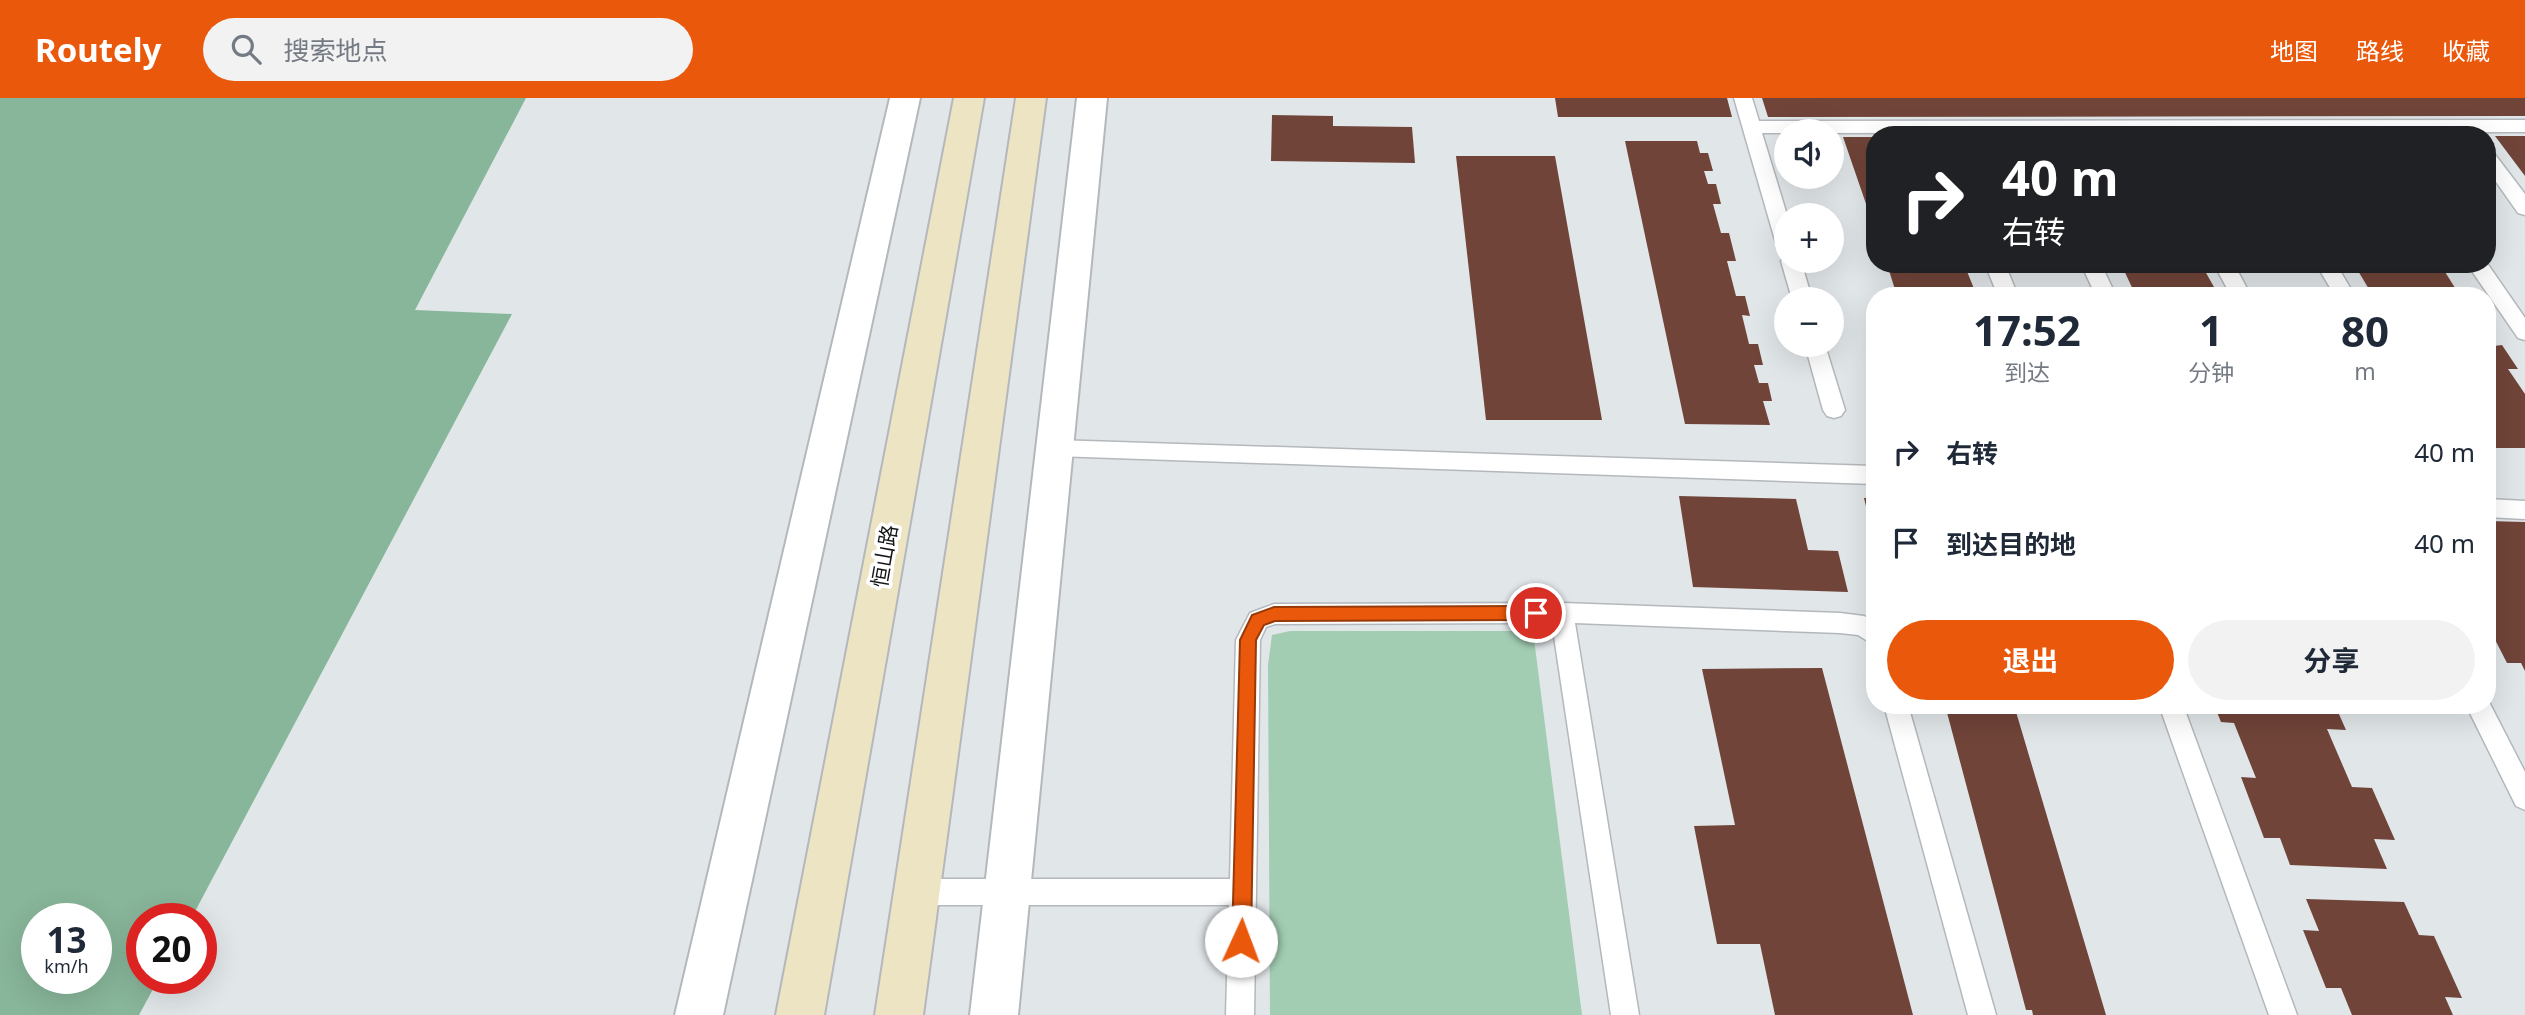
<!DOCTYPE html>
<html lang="zh">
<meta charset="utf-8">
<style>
:root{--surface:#fff;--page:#f2f2f3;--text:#1f2937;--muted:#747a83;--accent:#ea580c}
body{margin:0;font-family:"Noto Sans","Noto Sans SC",sans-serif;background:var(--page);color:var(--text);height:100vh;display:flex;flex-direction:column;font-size:26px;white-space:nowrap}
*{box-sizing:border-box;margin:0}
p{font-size:23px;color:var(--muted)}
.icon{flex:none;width:38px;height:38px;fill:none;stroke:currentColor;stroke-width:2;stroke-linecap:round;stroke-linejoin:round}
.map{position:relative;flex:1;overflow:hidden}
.drawer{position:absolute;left:1866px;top:189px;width:630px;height:427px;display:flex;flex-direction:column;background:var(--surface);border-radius:28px;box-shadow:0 7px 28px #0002}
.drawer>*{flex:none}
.hud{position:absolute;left:1866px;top:28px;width:630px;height:147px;border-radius:28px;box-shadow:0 7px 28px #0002;background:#202124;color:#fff;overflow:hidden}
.fabs{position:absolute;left:1774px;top:21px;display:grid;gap:14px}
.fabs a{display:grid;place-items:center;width:70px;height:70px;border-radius:50%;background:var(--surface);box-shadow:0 7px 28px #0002;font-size:35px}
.speed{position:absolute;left:21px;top:805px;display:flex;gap:14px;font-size:35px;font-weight:700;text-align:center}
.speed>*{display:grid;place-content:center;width:91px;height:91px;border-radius:50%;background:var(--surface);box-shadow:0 7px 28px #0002;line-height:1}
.speed small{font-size:18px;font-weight:400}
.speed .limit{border:10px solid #d22;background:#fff;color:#111}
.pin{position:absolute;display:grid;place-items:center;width:60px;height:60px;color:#fff;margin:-30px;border:4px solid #fff;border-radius:50%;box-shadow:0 2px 7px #0007}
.me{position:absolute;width:77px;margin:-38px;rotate:2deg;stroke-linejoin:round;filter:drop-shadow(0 0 5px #0008)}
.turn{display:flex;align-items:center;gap:24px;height:147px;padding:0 21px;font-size:32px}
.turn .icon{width:91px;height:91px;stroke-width:2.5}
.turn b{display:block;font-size:49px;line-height:60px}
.eta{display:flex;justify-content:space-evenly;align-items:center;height:119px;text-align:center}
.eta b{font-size:42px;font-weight:700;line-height:49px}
.action{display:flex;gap:14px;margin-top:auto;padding:14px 21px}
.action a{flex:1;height:80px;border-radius:42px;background:var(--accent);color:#fff;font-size:28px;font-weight:700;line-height:80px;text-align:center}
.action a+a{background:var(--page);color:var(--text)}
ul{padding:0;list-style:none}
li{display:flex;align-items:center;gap:21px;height:91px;padding:0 21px}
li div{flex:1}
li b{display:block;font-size:26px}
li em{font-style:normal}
header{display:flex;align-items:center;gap:42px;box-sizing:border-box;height:98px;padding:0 35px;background:var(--accent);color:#fff}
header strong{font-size:33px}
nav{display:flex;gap:38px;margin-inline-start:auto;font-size:24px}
.search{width:490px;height:63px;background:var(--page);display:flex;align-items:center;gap:18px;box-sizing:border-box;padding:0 24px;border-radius:38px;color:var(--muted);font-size:26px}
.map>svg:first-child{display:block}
.green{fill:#a2cdb3}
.forest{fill:#88b69a;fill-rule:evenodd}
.building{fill:#704439}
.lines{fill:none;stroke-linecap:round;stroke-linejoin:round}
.service-casing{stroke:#b4b8bc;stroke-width:3}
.minor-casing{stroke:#b4b8bc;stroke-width:4}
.secondary-casing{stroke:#b4b8bc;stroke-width:4}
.service{fill:#fff;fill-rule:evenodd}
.minor{fill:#fff;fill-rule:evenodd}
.secondary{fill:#ece4c2;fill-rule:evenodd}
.route{fill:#ea580c;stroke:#983908;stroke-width:2}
.labels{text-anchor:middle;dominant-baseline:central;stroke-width:7;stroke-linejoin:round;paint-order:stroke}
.street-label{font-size:21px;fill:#141617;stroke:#fff}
</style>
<header>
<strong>Routely</strong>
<div class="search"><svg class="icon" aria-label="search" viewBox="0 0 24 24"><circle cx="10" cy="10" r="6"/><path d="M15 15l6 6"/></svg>搜索地点</div>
<nav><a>地图</a><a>路线</a><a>收藏</a></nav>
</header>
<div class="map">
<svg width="2525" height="917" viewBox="0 0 2525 917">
<rect width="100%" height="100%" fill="#e1e6e9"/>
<path class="green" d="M1290,533H1533L1582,917H1270L1268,567L1272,537Z"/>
<path class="forest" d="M0,0H526L415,212L512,216L191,821H142V880H159L139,917H0ZM37,821H96V880H37Z"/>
<path class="building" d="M1555,0H1727L1732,19H1558Z
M1762,0H2525V18L1768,19Z
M1272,17L1333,18V28L1412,29L1415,65L1271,63Z
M2272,32H2352L2355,37H2275Z
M2495,38H2525V78Z
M1843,39H1874V129Z
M1625,43H1697L1700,55H1708L1713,73H1704L1708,86H1716L1721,106H1713L1721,135H1729L1736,163H1727L1736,198H1745L1750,218L1742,217L1749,246H1758L1763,267H1754L1759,285H1768L1772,303H1763L1770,327L1685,326Z
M1456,58H1555L1602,322H1486Z
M1887,166H1973L1975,171H1966L1977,198H1897Z
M2121,166H2211L2214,173H2205L2219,198H2136Z
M2354,166H2440L2457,193H2466L2469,198H2373Z
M2487,237L2494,248L2502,247L2518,271H2508L2525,296V350H2487Z
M1679,398L1796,401L1808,452L1838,453L1848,494L1693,489Z
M1864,400H1874V436L1873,437Z
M2487,423L2525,424V573L2521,565H2507L2487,526V513L2493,514L2487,502Z
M1822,570L1913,917H1775L1760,846H1717L1694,728L1735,727L1702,571Z
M1945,607H2014L2106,917H2033L2032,912H2026Z
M2214,607H2335L2346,632L2327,631L2352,689L2372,690L2395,742L2374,741L2387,771L2290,767L2280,740H2264L2241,679L2256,680L2234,625L2221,624Z
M2306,801L2404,804L2419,837L2434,838L2462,900L2445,899L2453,917H2352L2341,890H2326L2303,832L2319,833Z"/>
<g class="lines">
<g class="service-casing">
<path id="service" d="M1734,0H1752L1759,23L2525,22V34L1762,35L1787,117V156L1780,154L1777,149Z
M2487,52L2493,54L2525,96V117L2518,115L2487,71Z
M1787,157V163H1801L1812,201H1792L1781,163Z
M2487,165L2525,220V242L2518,240L2467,166Z
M1985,166H2005L2018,198H1998Z
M2081,166H2101L2116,198H2096Z
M2214,166H2234L2251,198H2231Z
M2316,166H2336L2355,198H2335Z
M1805,247H1825L1845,312L1841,318L1834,320L1827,318L1823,312Z
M1055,342L1874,368V386L1055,358L1047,356L1044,350L1047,344Z
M2487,401L2525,403V421L2487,419Z
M1562,505L1840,515L1864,518L1874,523V547L1858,537L1840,535L1575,525L1639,917H1611L1552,525L1275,526L1266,529L1260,542L1254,917H1226L1229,807H917L908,803L904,794L908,785L917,781H1230L1236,542L1250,515L1274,506Z
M2487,600L2525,674V712L2516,708L2466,607H2487Z
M1884,607H1908L1996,917H1968Z
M2159,607H2183L2297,917H2269Z"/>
</g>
<g class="minor-casing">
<path id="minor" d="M890,0H920L723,917H675Z
M1077,0H1107L1018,917H970Z"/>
</g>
<g class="secondary-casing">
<path id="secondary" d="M954,0H984L824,917H776Z
M1016,0H1046L923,917H875Z"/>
</g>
<use href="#service" class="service"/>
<use href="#minor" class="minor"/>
<use href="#secondary" class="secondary"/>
</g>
<path class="route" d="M1536,508L1542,510L1544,515L1542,520L1536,522L1275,523L1264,527L1256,542L1251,843L1248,850L1241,852L1234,850L1232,843L1240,542L1252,517L1274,509Z"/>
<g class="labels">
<g class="street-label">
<text transform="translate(884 458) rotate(-80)">恒山路</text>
</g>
</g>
</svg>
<div class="fabs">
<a><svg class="icon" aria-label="sound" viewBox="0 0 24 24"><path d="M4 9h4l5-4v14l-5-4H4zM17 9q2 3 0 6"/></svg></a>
<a>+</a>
<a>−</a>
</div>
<div class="speed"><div>13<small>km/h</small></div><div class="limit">20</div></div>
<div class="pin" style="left:1536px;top:515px;background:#d93025"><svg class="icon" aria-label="arrive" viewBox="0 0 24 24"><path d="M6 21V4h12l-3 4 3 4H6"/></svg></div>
<svg class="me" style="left:1241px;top:843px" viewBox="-20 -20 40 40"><circle r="19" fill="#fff"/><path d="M0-13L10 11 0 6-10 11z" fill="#ea580c"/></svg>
<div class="hud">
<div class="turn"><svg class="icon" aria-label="right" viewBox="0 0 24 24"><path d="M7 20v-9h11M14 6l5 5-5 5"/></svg><div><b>40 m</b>右转</div></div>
</div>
<section class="drawer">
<div class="eta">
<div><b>17:52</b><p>到达</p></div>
<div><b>1</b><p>分钟</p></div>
<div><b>80</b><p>m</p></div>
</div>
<ul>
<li><svg class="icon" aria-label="right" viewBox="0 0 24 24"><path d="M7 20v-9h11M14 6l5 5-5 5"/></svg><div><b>右转</b></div><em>40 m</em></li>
<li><svg class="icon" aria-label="arrive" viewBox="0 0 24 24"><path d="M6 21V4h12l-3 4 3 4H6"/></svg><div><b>到达目的地</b></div><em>40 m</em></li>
</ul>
<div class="action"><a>退出</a><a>分享</a></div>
</section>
</div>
